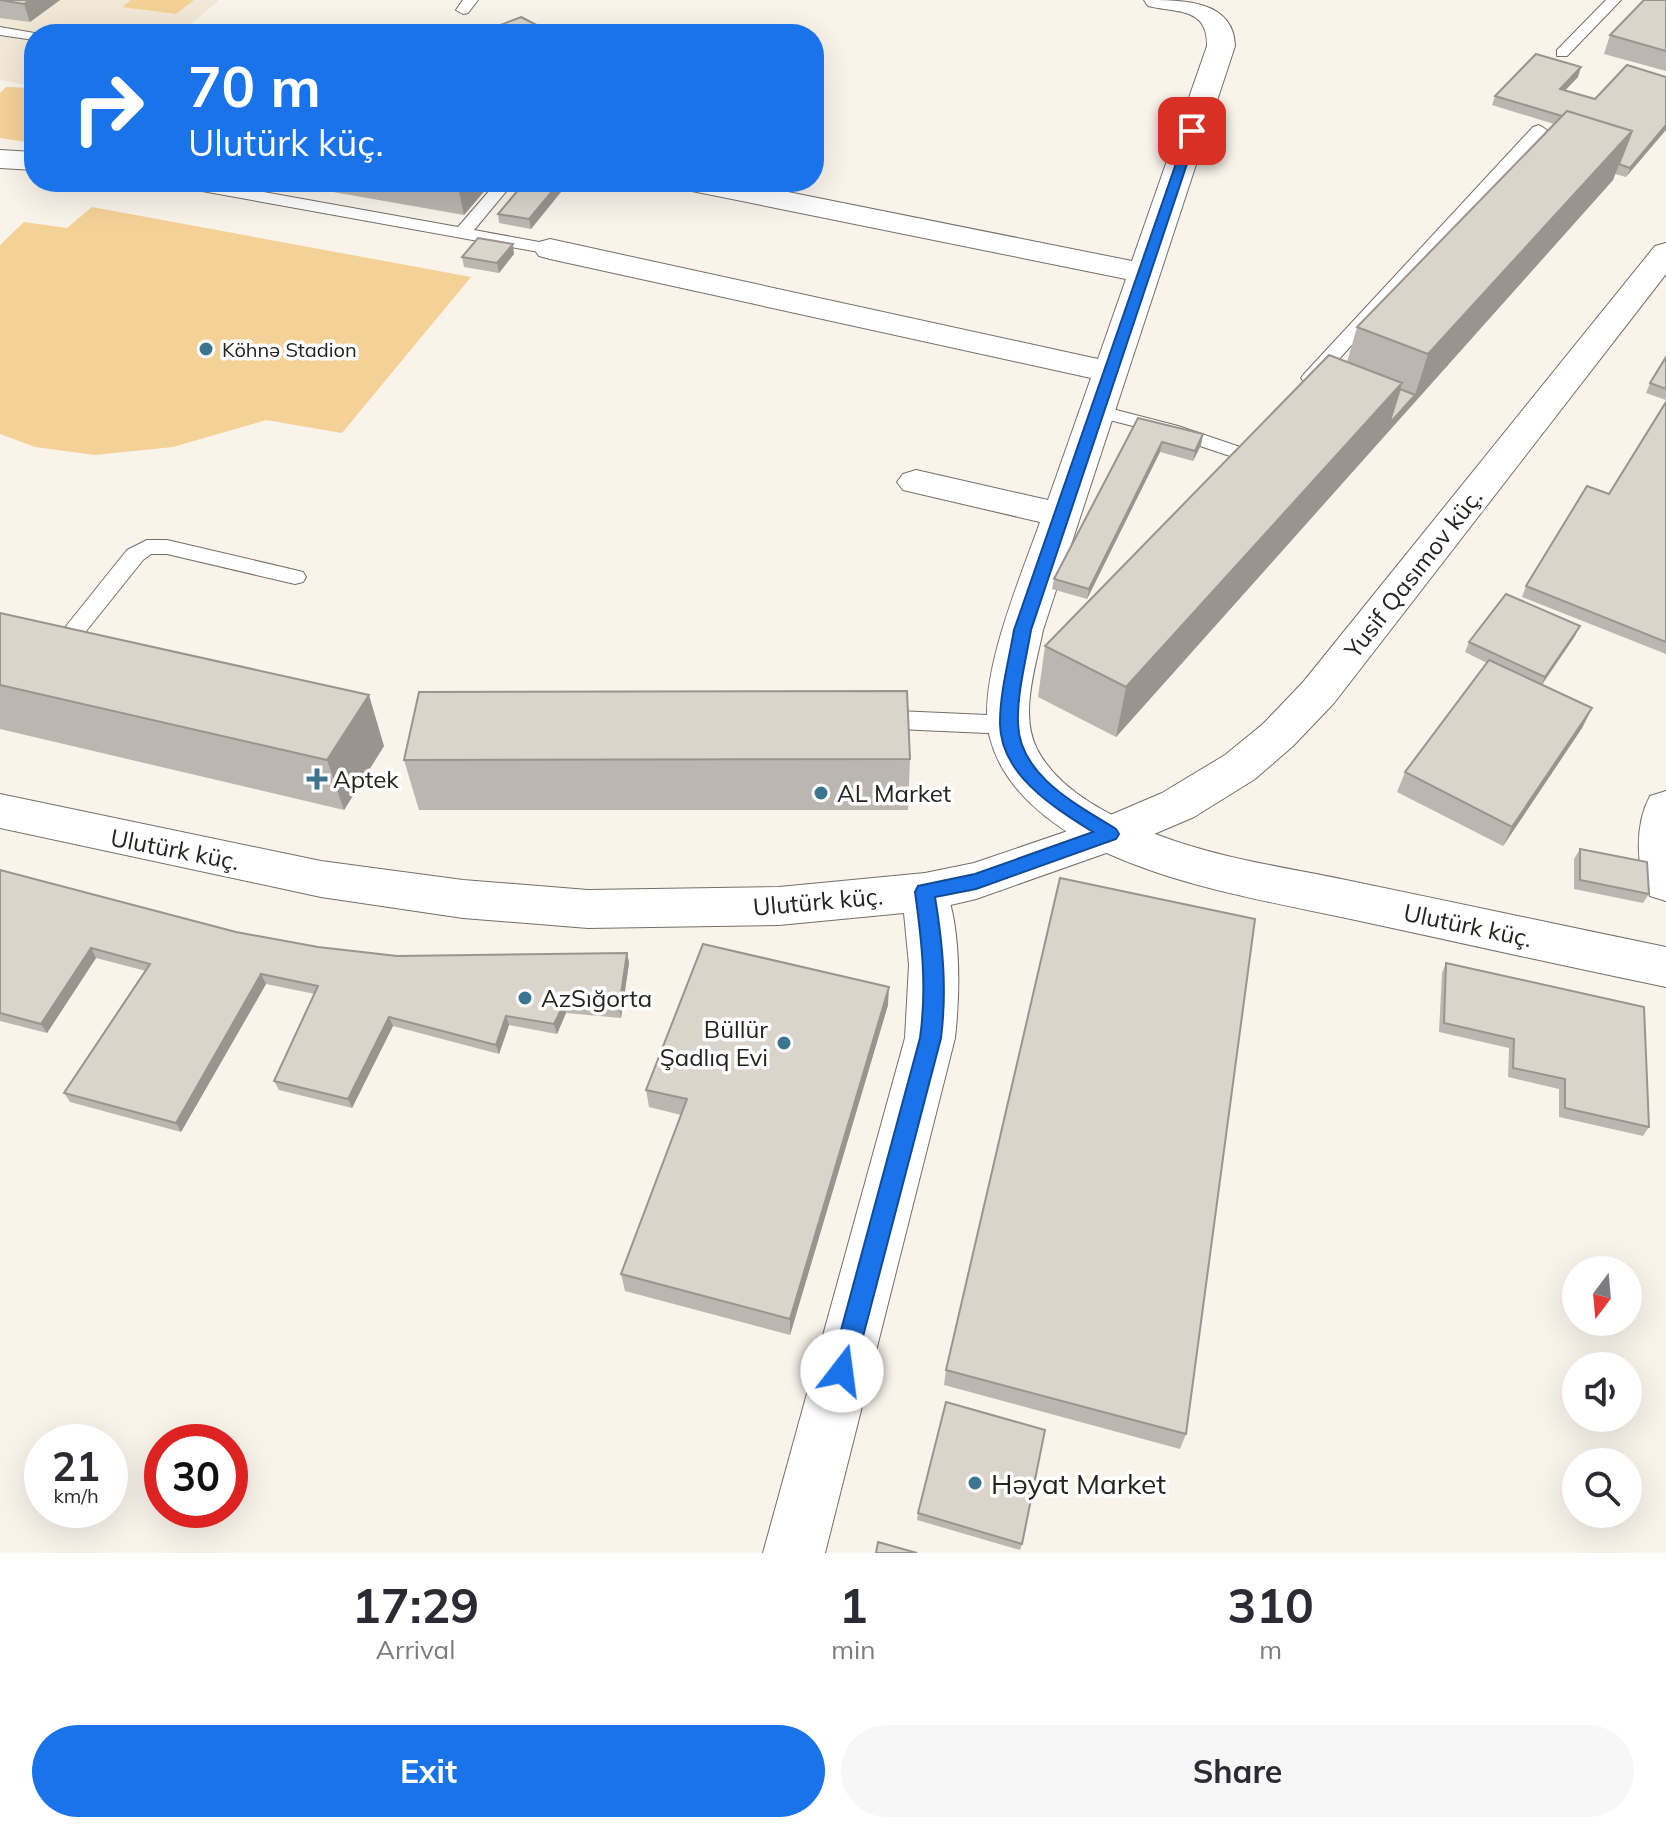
<!DOCTYPE html>
<meta charset="utf-8">
<style>
:root{--surface:#fff;--page:#f7f7f7;--text:#2b2b33;--muted:#7c7c81;--accent:#1a73e8}
body{margin:0;font-family:Mulish,sans-serif;background:var(--page);color:var(--text);height:100vh;display:flex;flex-direction:column;font-size:30px;white-space:nowrap}
*{box-sizing:border-box;margin:0}
p{font-size:26px;color:var(--muted)}
.icon{flex:none;width:44px;height:44px;fill:none;stroke:currentColor;stroke-width:2;stroke-linecap:round;stroke-linejoin:round}
.map{position:relative;height:1553px;overflow:hidden}
.details{display:flex;flex-direction:column;background:var(--surface);flex:1}
.details>*{flex:none}
.banner{position:absolute;left:24px;top:24px;width:800px;height:168px;border-radius:32px;box-shadow:0 8px 32px #0002;background:#1a73e8;color:#fff;overflow:hidden}
.needle{width:52px;rotate:196deg}
.tools{position:absolute;left:1562px;top:1256px;display:grid;gap:16px}
.tools a{display:grid;place-items:center;width:80px;height:80px;border-radius:50%;background:var(--surface);box-shadow:0 8px 32px #0002;font-size:40px}
.speed{position:absolute;left:24px;top:1424px;display:flex;gap:16px;font-size:40px;font-weight:700;text-align:center}
.speed>*{display:grid;place-content:center;width:104px;height:104px;border-radius:50%;background:var(--surface);box-shadow:0 8px 32px #0002;line-height:1}
.speed small{font-size:20px;font-weight:400}
.speed .limit{border:12px solid #d22;background:#fff;color:#111}
.pin{position:absolute;display:grid;place-items:center;width:68px;height:68px;color:#fff;margin:-34px;border-radius:16px;box-shadow:0 4px 12px #0006}
.me{position:absolute;width:88px;margin:-44px;rotate:15deg;stroke-linejoin:round;filter:drop-shadow(0 0 6px #0008)}
.turn{display:flex;align-items:center;gap:28px;height:168px;padding:0 32px;font-size:36px}
.turn .icon{width:104px;height:104px;stroke-width:2.5}
.turn b{display:block;font-size:56px;line-height:68px}
.eta{display:flex;justify-content:space-evenly;align-items:center;height:136px;text-align:center}
.eta b{font-size:48px;font-weight:700;line-height:56px}
.action{display:flex;gap:16px;margin-top:auto;padding:16px 32px}
.action a{flex:1;height:92px;border-radius:48px;background:var(--accent);color:#fff;font-size:32px;font-weight:700;line-height:92px;text-align:center}
.action a+a{background:var(--page);color:var(--text)}
.map>svg:first-child{display:block}
.built{fill:#f2e8d8}
.green{fill:#f4d197}
.lines{fill:none;stroke-linecap:round;stroke-linejoin:round}
.service-casing{stroke:#746f67;stroke-width:2}
.minor-casing{stroke:#746f67;stroke-width:2}
.tertiary-casing{stroke:#746f67;stroke-width:2}
.service{fill:#fff;fill-rule:evenodd}
.minor{fill:#fff;fill-rule:evenodd}
.tertiary{fill:#fff;fill-rule:evenodd}
.wall{fill:#bbb6af}
.shaded-wall{fill:#99948e}
.building{fill:#dad4cb;stroke:#99948e;stroke-width:2}
.route{fill:#1a73e8;stroke:#114b97;stroke-width:2}
.poi-dot{fill:#3c758f;stroke:#fff;stroke-width:3}
.labels{text-anchor:middle;dominant-baseline:central;stroke-width:7;stroke-linejoin:round;paint-order:stroke}
.far-poi-label{font-size:20px;fill:#25231f;stroke:#fff;text-anchor:start}
.street-label{font-size:24px;fill:#25231f;stroke:#fff}
.poi-label{font-size:24px;fill:#25231f;stroke:#fff;text-anchor:start}
.near-poi-label{font-size:28px;fill:#25231f;stroke:#fff;text-anchor:start}
</style>
<div class="map">
<svg width="1666" height="1553" viewBox="0 0 1666 1553">
<rect width="100%" height="100%" fill="#f9f3ea"/>
<path class="built" d="M0,0H219L190,25L238,33L34,34V84H22L0,80Z"/>
<path class="green" d="M131,0H194L176,14L122,7Z
M6,87L34,88V143L0,138V93Z
M92,207L471,277L342,433L266,420L173,447L95,455L35,447L0,434V245L24,222L67,228Z"/>
<g class="lines">
<g class="service-casing">
<path id="service" d="M463,0H478L468,13L463,14L456,10Z
M1606,0H1621L1567,56H1557V50Z
M0,27L40,34H34V40L0,35Z
M1539,125L1547,130L1545,133L1318,382H1304L1301,378L1304,374L1533,127Z
M172,182H208L458,227L497,182H514L474,230L550,244L559,249L550,254L180,187Z
M1097,405L1178,426L1249,450L1252,454L1242,460L1164,434L1090,415L1087,411Z
M147,540H167L295,570L303,572L306,577L303,582L295,584L167,554H151L143,560L83,635H67L64,630L67,625L127,550Z
M875,710L1009,716L1017,719L1021,725L1017,731L1009,734L875,728L867,725L863,719L867,713Z"/>
</g>
<g class="minor-casing">
<path id="minor" d="M1144,0C1183,0 1234,0 1235,46L1043,630C1036,666 1019,714 1037,749C1059,792 1115,819 1158,835C1218,858 1283,867 1346,880C1453,902 1559,925 1666,947V987C1559,965 1453,941 1346,918C1262,900 1175,886 1096,848C1051,826 1003,789 990,738C975,682 1021,577 1040,522L903,490L897,482L903,474L916,470L1048,500L1091,378L550,259L539,256L534,249L539,242L550,239L1098,359L1126,279L692,191L681,188L677,182H738L1132,261L1207,46C1208,7 1177,13 1148,6Z
M0,150L34,152V170L0,168Z
M1666,791V901L1650,896C1635,867 1635,824 1650,796Z
M925,873L941,879C962,919 960,993 955,1038L825,1553H763L905,1038L909,965L902,892L909,879Z"/>
</g>
<g class="tertiary-casing">
<path id="tertiary" d="M1666,243V274L1334,703L1293,746L1255,779L1194,817L1126,846L976,899L925,911L779,925L588,928L463,918L321,897L0,828V794L321,861L463,880L588,890L779,887L925,873L974,863L1094,822L1162,793L1225,755L1263,724L1304,681L1655,246Z"/>
</g>
<use href="#service" class="service"/>
<use href="#minor" class="minor"/>
<use href="#tertiary" class="tertiary"/>
</g>
<path class="wall" d="M0,0H60L30,22L0,18Z
M1666,0V71L1604,54L1610,35Z
M495,27L554,34H496Z
M1578,77L1564,90L1595,99L1666,77L1626,177L1615,174L1613,180L1116,737L1038,697L1045,646L1347,362L1357,327L1554,124L1492,105L1495,96Z
M276,182H492L464,215Z
M525,182H569L531,229L499,223L498,214Z
M514,254L499,273L464,267L462,257Z
M1666,357V400L1646,393L1650,383Z
M1666,402V654L1522,597L1526,586L1609,494Z
M1138,418L1203,434L1201,445L1193,461L1160,452L1087,599L1052,589L1054,579Z
M0,613L384,746L344,810L0,729Z
M1575,636L1542,685L1592,708L1582,728L1503,846L1397,792L1405,772L1487,663L1465,652L1469,642Z
M910,759L908,810H419L404,760Z
M1580,849L1649,894L1643,903L1574,889V859Z
M0,870L236,932L318,947L397,956L627,953L629,963L621,1018L566,1013L557,1034L509,1025L499,1054L393,1026L352,1108L279,1090L274,1081L315,994L266,984L181,1132L70,1102L64,1093L146,971L96,958L47,1033L0,1021Z
M1446,963L1649,1127L1643,1136L1559,1117V1089L1508,1077L1509,1048L1439,1032L1442,973Z
M888,1005L790,1335L625,1291L621,1274L681,1115L649,1107L646,1090Z
M946,1370L1186,1434L1180,1449L944,1385Z
M918,1513L1022,1544L1020,1550L917,1520Z"/>
<path class="shaded-wall" d="M30,0H60L30,22L24,4Z
M1581,67L1578,77L1557,99L1560,89Z
M1666,125V130L1626,177L1630,168Z
M1632,131L1613,180L1116,737L1126,687L1402,383L1389,424L1415,395L1428,354Z
M463,182H492L464,215L458,187Z
M560,182H569L531,229L529,219Z
M513,244L514,254L499,273L497,263Z
M1203,434L1201,445L1193,461L1195,451Z
M1162,442L1160,452L1087,599L1089,589Z
M1580,626L1575,636L1540,687L1545,677Z
M369,695L384,746L344,810L327,760Z
M1592,708L1582,728L1503,846L1512,827Z
M91,948L96,958L47,1033L41,1024Z
M627,953L629,963L621,1018L619,1008Z
M261,974L266,984L181,1132L176,1123Z
M889,987L888,1005L790,1335V1319Z
M564,1004L566,1013L557,1034L554,1024Z
M506,1016L509,1025L499,1054L496,1045Z
M389,1017L393,1026L352,1108L348,1099Z"/>
<path class="building" d="M0,0H30L24,4Z
M1644,0H1666V51L1610,35Z
M521,17L554,34H509L495,27Z
M1536,54L1581,67L1560,89L1595,99L1627,65L1666,77V125L1630,168L1619,164L1632,131L1567,111L1562,116L1495,96Z
M1567,111L1632,131L1428,354L1357,327Z
M429,182H463L458,187Z
M525,182H560L529,219L498,214Z
M478,238L513,244L497,263L462,257Z
M1329,355L1402,383L1126,687L1045,646Z
M1666,357V389L1650,383Z
M1400,389L1415,395L1389,424Z
M1666,402V642L1526,586L1587,486L1609,494Z
M1138,418L1203,434L1195,451L1162,442L1089,589L1054,579Z
M1506,594L1580,626L1545,677L1469,642Z
M0,613L369,695L327,760L0,685Z
M1489,660L1592,708L1512,827L1405,772Z
M907,691L910,759L404,760L419,692Z
M1580,849L1647,862L1649,894L1580,880Z
M0,870L236,932L318,947L397,956L627,953L619,1008L564,1004L554,1024L506,1016L496,1045L389,1017L348,1099L274,1081L318,986L261,974L176,1123L64,1093L150,964L91,948L41,1024L0,1013Z
M1060,878L1255,919L1186,1434L946,1370Z
M703,944L889,987L790,1319L621,1274L687,1099L646,1090Z
M1446,963L1644,1007L1649,1127L1565,1108V1079L1513,1068L1514,1039L1444,1023Z
M946,1402L1045,1430L1022,1544L918,1513Z
M878,1542L917,1553H876Z"/>
<path class="route" d="M1188,129L1198,131L1031,630C1026,660 1017,693 1018,723C1019,776 1078,805 1116,829L1119,834L1116,839L976,889L935,897C943,946 947,990 941,1038L854,1371L850,1380L842,1383L834,1380L830,1371L920,1038C927,988 922,942 915,892L918,886L975,874L1093,832C1055,808 1000,775 1000,723C1000,692 1009,660 1014,630Z"/>
<g class="poi-dot">
<circle cx="206" cy="349" r="8"/>
<path d="M313 767h8v8h8v8h-8v8h-8v-8h-8v-8h8z"/>
<circle cx="821" cy="793" r="8"/>
<circle cx="525" cy="998" r="8"/>
<circle cx="784" cy="1043" r="8"/>
<circle cx="975" cy="1483" r="8"/>
</g>
<g class="labels">
<g class="far-poi-label">
<text x="222" y="349">Köhnə Stadion</text>
</g>
<g class="street-label">
<text transform="translate(1413 573) rotate(-52)">Yusif Qasımov küç.</text>
<text transform="translate(175 849) rotate(11)">Ulutürk küç.</text>
<text transform="translate(818 901) rotate(-5)">Ulutürk küç.</text>
<text transform="translate(1468 925) rotate(12)">Ulutürk küç.</text>
</g>
<g class="poi-label">
<text x="333" y="779">Aptek</text>
<text x="837" y="793">AL Market</text>
<text x="541" y="998">AzSığorta</text>
<text x="768" y="1029" text-anchor="end">Büllür<tspan x="768" dy="28">Şadlıq Evi</tspan></text>
</g>
<g class="near-poi-label">
<text x="991" y="1483">Həyat Market</text>
</g>
</g>
</svg>
<div class="tools">
<a><svg class="needle" viewBox="-14 -14 28 28"><path d="M0-13l5 13h-10z" fill="#e53935"/><path d="M0 13l5-13h-10z" fill="#7c7c81"/></svg></a>
<a><svg class="icon" aria-label="sound" viewBox="0 0 24 24"><path d="M4 9h4l5-4v14l-5-4H4zM17 9q2 3 0 6"/></svg></a>
<a><svg class="icon" aria-label="search" viewBox="0 0 24 24"><circle cx="10" cy="10" r="6"/><path d="M15 15l6 6"/></svg></a>
</div>
<div class="speed"><div>21<small>km/h</small></div><div class="limit">30</div></div>
<div class="pin" style="left:1192px;top:131px;background:#d93025"><svg class="icon" aria-label="arrive" viewBox="0 0 24 24"><path d="M6 21V4h12l-3 4 3 4H6"/></svg></div>
<svg class="me" style="left:842px;top:1371px" viewBox="-20 -20 40 40"><circle r="19" fill="#fff"/><path d="M0-13L10 11 0 6-10 11z" fill="#1a73e8"/></svg>
<div class="banner">
<div class="turn"><svg class="icon" aria-label="right" viewBox="0 0 24 24"><path d="M7 20v-9h11M14 6l5 5-5 5"/></svg><div><b>70 m</b>Ulutürk küç.</div></div>
</div>
</div>
<section class="details">
<div class="eta">
<div><b>17:29</b><p>Arrival</p></div>
<div><b>1</b><p>min</p></div>
<div><b>310</b><p>m</p></div>
</div>
<div class="action"><a>Exit</a><a>Share</a></div>
</section>
